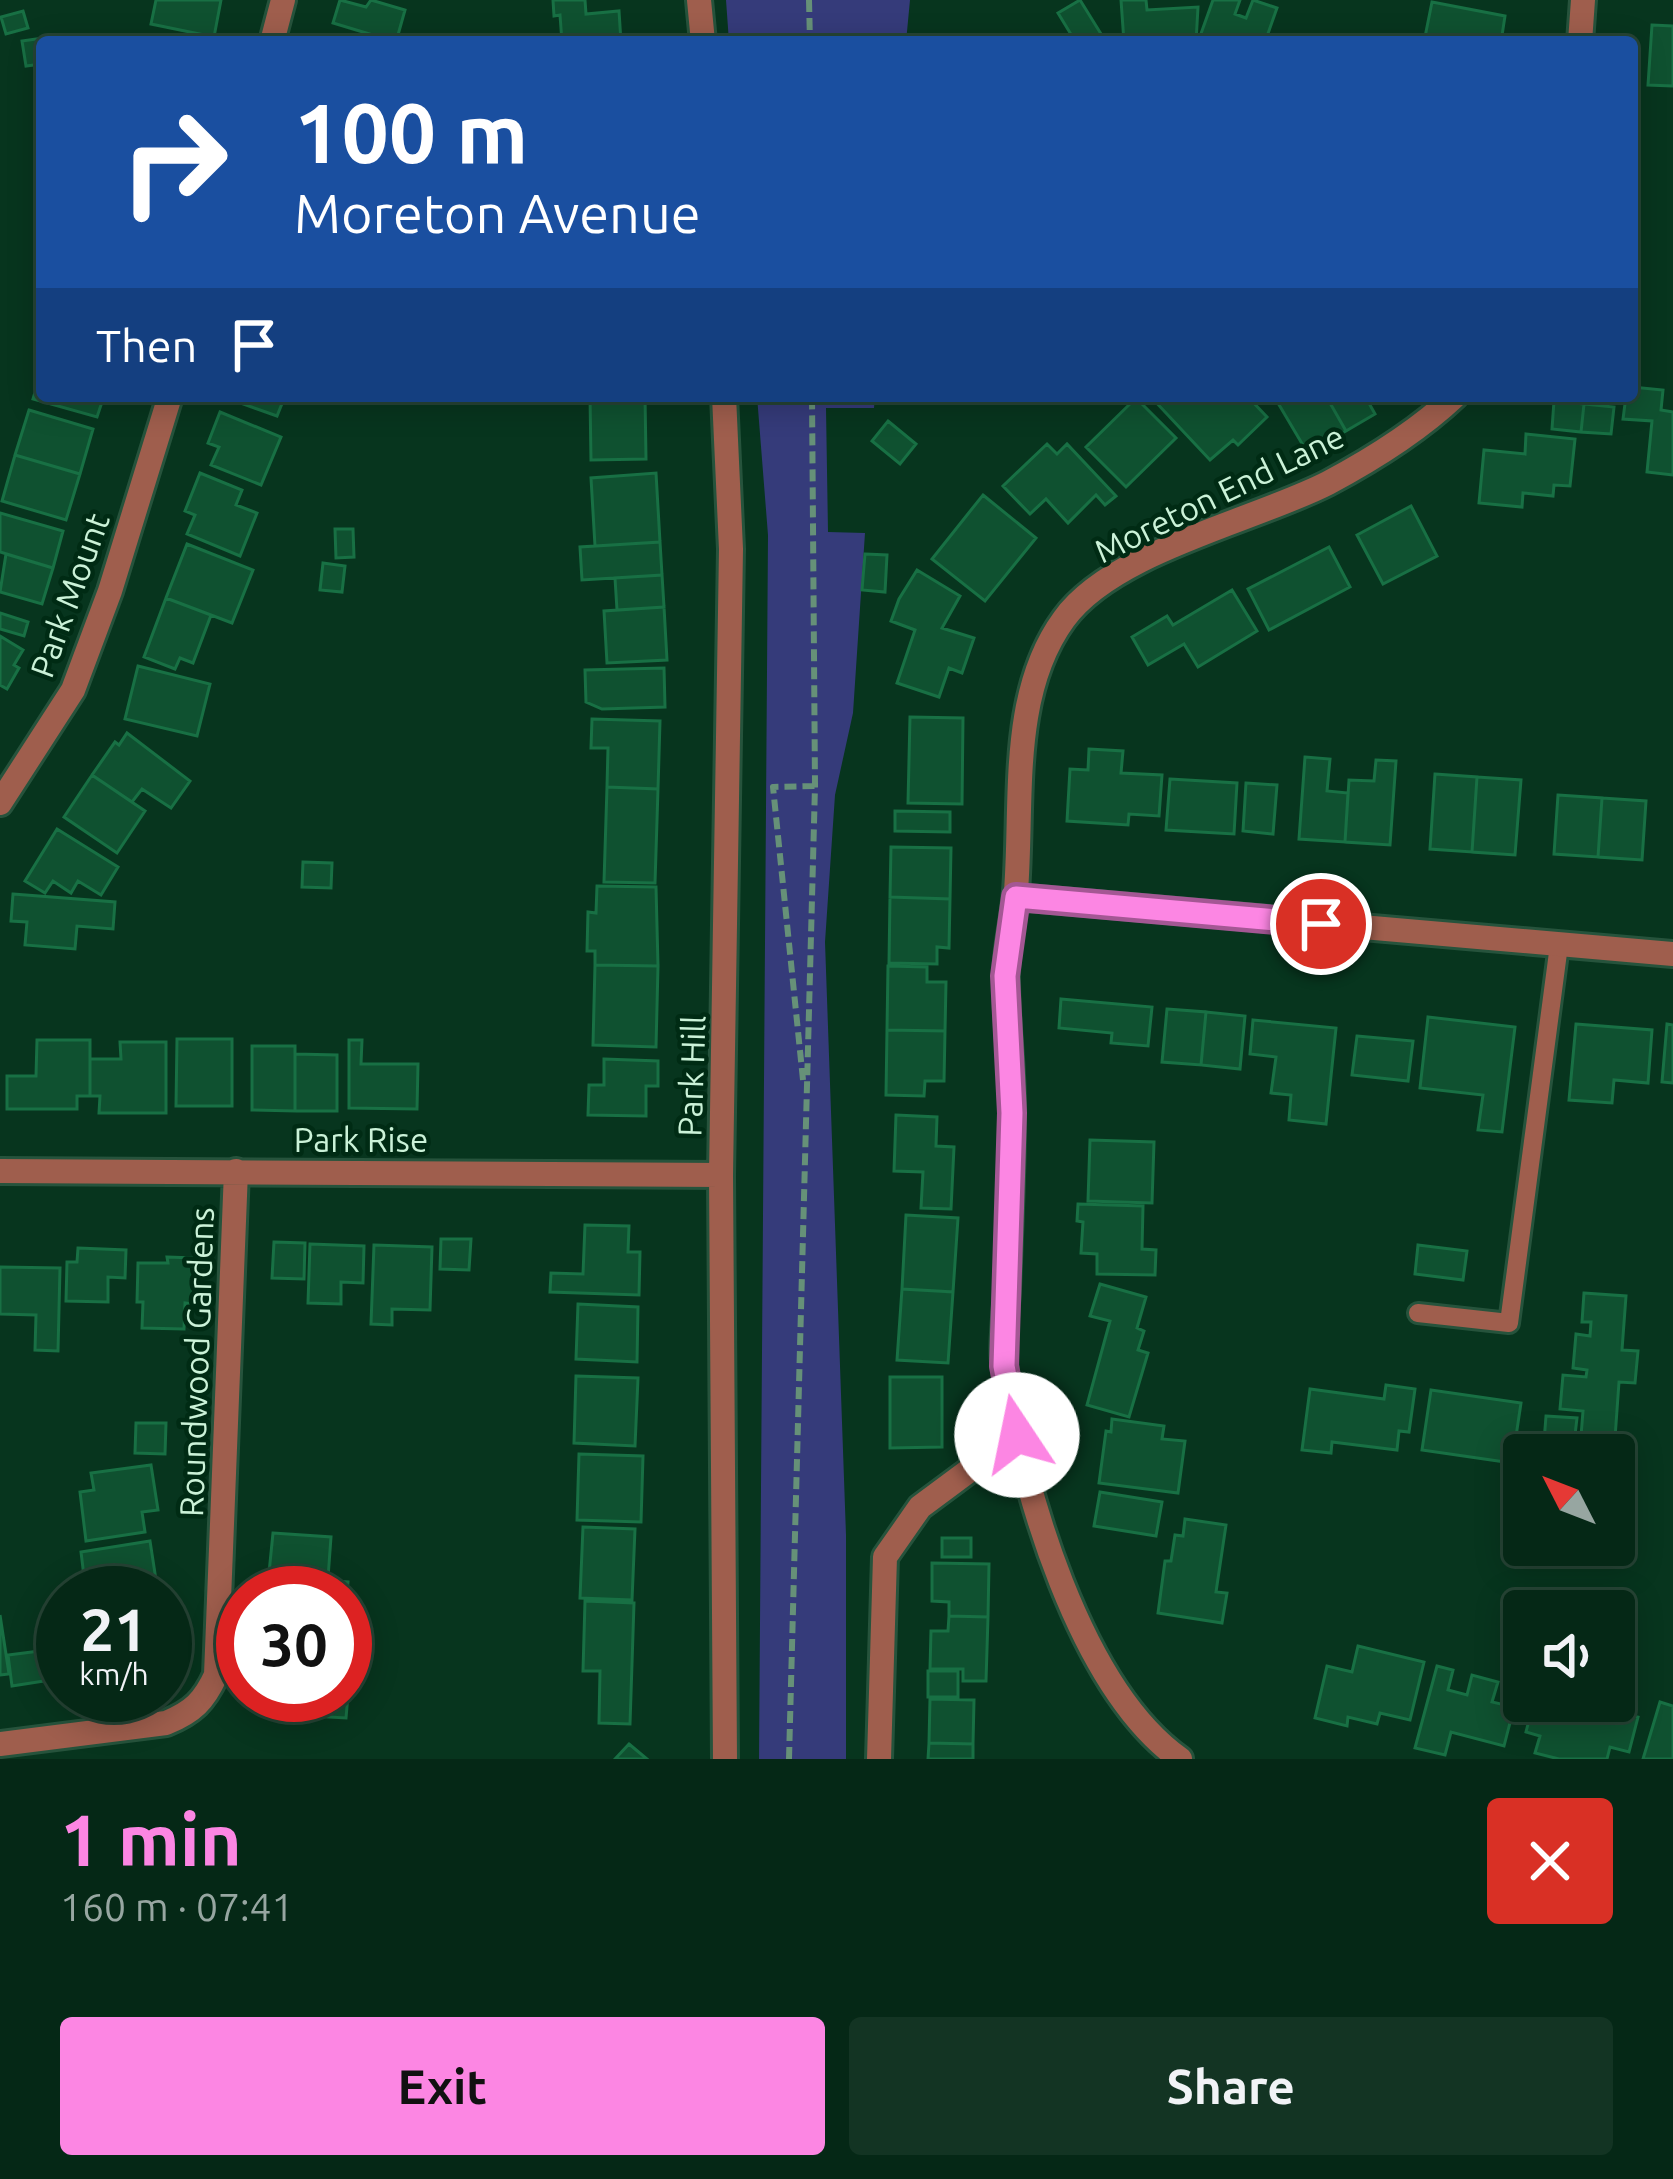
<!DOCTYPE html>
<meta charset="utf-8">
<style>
:root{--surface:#052816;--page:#133423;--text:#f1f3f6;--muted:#97a6a1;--line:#264435;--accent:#fc86e3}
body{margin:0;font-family:Ubuntu,sans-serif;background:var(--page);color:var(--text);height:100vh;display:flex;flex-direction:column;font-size:45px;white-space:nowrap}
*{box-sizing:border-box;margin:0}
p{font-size:39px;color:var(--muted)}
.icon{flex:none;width:66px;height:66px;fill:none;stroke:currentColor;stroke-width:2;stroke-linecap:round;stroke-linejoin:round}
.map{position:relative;height:1759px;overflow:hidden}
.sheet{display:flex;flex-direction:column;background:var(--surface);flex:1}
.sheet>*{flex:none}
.top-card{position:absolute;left:36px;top:36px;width:1602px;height:366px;border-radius:12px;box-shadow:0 6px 30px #0003,0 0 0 3px var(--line);background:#1a4fa0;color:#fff;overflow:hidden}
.needle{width:78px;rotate:312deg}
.controls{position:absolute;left:1503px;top:1434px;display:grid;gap:24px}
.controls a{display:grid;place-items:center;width:132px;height:132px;border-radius:12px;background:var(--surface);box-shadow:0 6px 30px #0003,0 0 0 3px var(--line);font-size:60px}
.speed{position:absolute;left:36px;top:1566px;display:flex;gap:24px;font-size:60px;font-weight:700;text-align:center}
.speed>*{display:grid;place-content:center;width:156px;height:156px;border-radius:50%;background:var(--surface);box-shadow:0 6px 30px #0003,0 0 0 3px var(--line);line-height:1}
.speed small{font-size:30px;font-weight:400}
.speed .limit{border:18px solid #d22;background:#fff;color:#111}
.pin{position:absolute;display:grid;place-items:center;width:102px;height:102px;color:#fff;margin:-51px;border:6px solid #fff;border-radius:50%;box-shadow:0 3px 12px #0007}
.me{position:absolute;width:132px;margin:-66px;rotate:349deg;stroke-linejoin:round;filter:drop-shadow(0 0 9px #0008)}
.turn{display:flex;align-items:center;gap:42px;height:252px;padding:0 60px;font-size:54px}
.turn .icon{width:156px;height:156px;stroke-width:2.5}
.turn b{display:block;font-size:84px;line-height:102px}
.then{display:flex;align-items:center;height:114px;padding:0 60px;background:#0003;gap:24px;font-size:45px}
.round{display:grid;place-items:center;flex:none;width:126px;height:126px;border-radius:12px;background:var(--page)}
.headline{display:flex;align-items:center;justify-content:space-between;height:204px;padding:0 60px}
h1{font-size:72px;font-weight:700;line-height:90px;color:var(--accent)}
.action{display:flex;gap:24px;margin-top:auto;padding:24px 60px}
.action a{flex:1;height:138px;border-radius:12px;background:var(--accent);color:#111;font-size:48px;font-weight:700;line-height:138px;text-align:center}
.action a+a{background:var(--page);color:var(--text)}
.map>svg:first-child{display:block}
.green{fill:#353b7a}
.building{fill:#0f5130;stroke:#187044;stroke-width:3}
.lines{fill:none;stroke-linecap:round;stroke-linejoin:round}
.lane-casing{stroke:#26533c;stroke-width:24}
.street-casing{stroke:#26533c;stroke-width:30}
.path{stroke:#669178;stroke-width:6;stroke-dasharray:12 6;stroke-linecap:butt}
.lane{stroke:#9f5e4d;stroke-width:18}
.street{stroke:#9f5e4d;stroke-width:24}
.route-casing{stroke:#a45794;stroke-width:30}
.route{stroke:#fc86e3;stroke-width:21}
.labels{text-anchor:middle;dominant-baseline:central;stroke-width:9;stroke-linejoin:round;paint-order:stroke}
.street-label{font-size:33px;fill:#cbf2d8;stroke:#002b14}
</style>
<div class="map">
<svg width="1673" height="1759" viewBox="0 0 1673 1759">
<rect width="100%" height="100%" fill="#07351e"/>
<path class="green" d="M726,0H910L906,42H729Z
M757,396H875L874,408H826L828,532L865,533L853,713L835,795L825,942L846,1535V1759H759L768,535Z"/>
<path class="building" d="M156,0H221L214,37L151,24Z
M340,0L366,7L371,0L405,10L396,42L333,23Z
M553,0H585L586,14L619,11L621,42H562L560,15L554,16Z
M1080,0L1106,42H1063L1072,36L1058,13Z
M1121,0H1146L1147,10L1198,7L1196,42H1124Z
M1213,0H1240L1235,14L1246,18L1253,0L1277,8L1265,42H1198Z
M1432,2L1505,16L1501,42H1424Z
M23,11L28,28L6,34L1,17Z
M1652,25L1673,26V86L1648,85Z
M43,38L42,64L26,66L22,41Z
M42,369V396H104L97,417L33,399Z
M1632,387L1663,390L1661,410L1673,412V475L1647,472L1652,421L1623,419L1626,396H1632Z
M234,396H285L277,416L232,400Z
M590,396H645L646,459L591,460Z
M1247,396L1267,417L1238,445L1233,440L1210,460L1151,397Z
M1291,396H1326L1346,431L1307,452L1278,403Z
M1326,396H1365L1375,414L1346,431Z
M1136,398L1176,438L1126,487L1086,447Z
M1554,401L1584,404L1581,432L1552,429Z
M1584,404L1614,407L1611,434L1581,432Z
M29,410L93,429L80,474L15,455Z
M220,412L281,437L261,485L211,465L219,447L208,443Z
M888,421L916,444L900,464L872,441Z
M1526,434L1575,439L1570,486L1554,485L1553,496L1523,493L1522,507L1479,503L1484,450L1525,454Z
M1047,444L1057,454L1067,444L1116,496L1105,505L1096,495L1068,523L1046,499L1030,514L1003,486Z
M15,455L80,474L66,520L2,501Z
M200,473L242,490L236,505L257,513L240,556L187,534L195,515L185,511Z
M656,473L660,542L595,546L591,478Z
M983,495L1036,538L985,601L932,559Z
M1411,506L1437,556L1383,584L1357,535Z
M0,513L63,531L53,568L0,552Z
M335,529H353L354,557L336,558Z
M660,542L662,575L582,580L580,547Z
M187,544L253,570L232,623L166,598Z
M1329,547L1350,587L1269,630L1248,589Z
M6,554L53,568L42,604L0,592Z
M865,554L887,555L885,592L862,590Z
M323,563L345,566L342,592L320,590Z
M917,570L960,596L942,628L974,638L962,673L949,668L939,697L897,683L915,630L891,621L899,599Z
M662,575L664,607L617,610L615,578Z
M1232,590L1257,631L1198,667L1184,644L1148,665L1132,637L1167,616L1173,625Z
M166,598L211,615L193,663L180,658L175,669L144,657Z
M664,607L667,660L607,663L604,611Z
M0,613L28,622L24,636L0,629Z
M0,636L23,650L14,665L19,668L7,689L0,685Z
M138,666L210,684L197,736L125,719Z
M664,668L665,707L602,709L586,702L585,670Z
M910,717L963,718L962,804L908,803Z
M592,719L660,721L658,789L607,787L608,748H591Z
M127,733L190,781L171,808L142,789L132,802L92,775L115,742L119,745Z
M1089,749L1123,751L1121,773L1162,775L1159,816L1129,814L1128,825L1067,821L1070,769L1088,770Z
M1305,757L1330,759L1327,791L1348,793L1345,842L1299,839Z
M1376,760L1396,761L1390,845L1345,842L1349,780L1374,781Z
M1435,774L1477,777L1472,852L1430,849Z
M92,775L145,811L117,853L64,817Z
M1477,777L1521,780L1515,855L1472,852Z
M1170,779L1237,783L1234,834L1166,830Z
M1246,783L1277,785L1273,834L1243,831Z
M607,787L658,789L655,883L604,882Z
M1558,795L1602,798L1598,857L1554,854Z
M1602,798L1646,801L1642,860L1598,857Z
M895,811L950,812V832L895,831Z
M57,829L118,867L101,895L78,881L71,893L53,881L45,893L25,881Z
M891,847L951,848L950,899L890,897Z
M303,862L332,863L331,888L302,887Z
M597,886L656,887L658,966L595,965V951H587L588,912L596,913Z
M13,894L115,902L113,929L77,926L75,949L25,945L27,922L11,921Z
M890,897L950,899L949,948L937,947V964L889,963Z
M595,965L658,966L656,1047L593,1045Z
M888,966L927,967V982H946L945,1031L887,1030Z
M1061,999L1152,1007L1148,1046L1111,1043L1112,1033L1059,1028Z
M1167,1009L1206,1012L1201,1065L1162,1062Z
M1206,1012L1245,1016L1240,1069L1201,1065Z
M1428,1017L1515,1027L1502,1132L1478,1130L1483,1095L1420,1088Z
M1253,1020L1336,1028L1326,1124L1289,1120L1291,1095L1271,1093L1276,1057L1250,1054Z
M1576,1024L1652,1030L1648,1083L1614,1080L1612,1103L1569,1100Z
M1667,1024L1673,1025V1083L1662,1082Z
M887,1030L945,1031L944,1081H925L924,1096L886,1095Z
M1357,1036L1413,1041L1408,1081L1352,1075Z
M177,1039H232V1106H176Z
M37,1040H90V1096H77V1109H7V1076H36Z
M349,1040H362L361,1064H418L417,1109L349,1108Z
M120,1042H166V1113H99L100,1096H90V1059H121Z
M252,1046H295V1111L252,1110Z
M295,1054L337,1055V1111H295Z
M604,1059L658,1061V1086H646V1116L588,1115L589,1085H604Z
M896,1115L937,1117L936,1146L954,1147L951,1209L921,1208L923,1172L894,1171Z
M1090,1140L1154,1142L1152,1203L1088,1201Z
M1078,1204L1143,1206L1142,1249L1156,1250L1155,1275L1097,1274V1254L1081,1253L1083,1222L1077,1221Z
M906,1215L958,1218L953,1292L902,1289Z
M585,1225L629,1226L628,1252H640L639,1295L550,1292L551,1273L583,1274Z
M441,1239H471L469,1270L440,1269Z
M274,1242L305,1243L304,1279L272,1278Z
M310,1244L364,1246L363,1283L341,1282V1304L308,1303Z
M374,1245L432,1247L430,1310L392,1309V1325L371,1324Z
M1418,1245L1467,1251L1463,1280L1415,1274Z
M78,1248L126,1250L125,1278L108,1277V1302L66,1301L67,1262H77Z
M167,1257L194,1258L193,1304L185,1303L184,1329L142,1328L143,1302H137L138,1263H168Z
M0,1267L60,1268L58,1351L35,1350L36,1315L0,1314Z
M1100,1284L1146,1297L1137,1328L1144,1331L1138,1350L1148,1353L1129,1417L1087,1405L1110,1321L1090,1316Z
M902,1289L953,1292L948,1363L897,1360Z
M1584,1293L1626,1296L1622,1350L1638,1351L1635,1383L1619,1382L1615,1438L1581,1436L1583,1411L1560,1409L1563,1375L1586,1377L1587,1370L1573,1368L1576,1334L1590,1336L1591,1322H1582Z
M578,1304L638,1307L637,1362L576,1359Z
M576,1376L638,1378L635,1446L574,1443Z
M890,1377H942V1447L890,1448Z
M1386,1385L1415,1389L1409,1432L1399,1431L1397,1450L1332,1442L1331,1453L1302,1450L1310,1389L1384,1399Z
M1431,1390L1521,1403L1512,1463L1422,1450Z
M1546,1416L1577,1418L1575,1435L1621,1439V1444L1632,1445L1629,1475L1618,1474L1617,1485H1614V1455H1543Z
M1112,1419L1164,1426L1162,1439L1185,1441L1178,1493L1099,1483L1106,1431L1111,1432Z
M136,1423H166L165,1454L135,1453Z
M579,1454L643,1456L641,1522L577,1520Z
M151,1465L158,1510L142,1512L145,1532L86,1541L80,1492L94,1490L91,1473Z
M1100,1492L1162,1502L1156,1536L1094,1526Z
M1185,1519L1226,1525L1216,1592L1227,1593L1222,1623L1158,1613L1165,1561H1171L1175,1535L1183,1536Z
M583,1527L635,1529L632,1600L580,1598Z
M273,1533L331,1537L328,1578L269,1573Z
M942,1538H971V1557H942Z
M150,1541L158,1593H86L81,1552Z
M932,1563L989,1564L988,1617L949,1616V1602L932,1601Z
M286,1578L348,1582L345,1618V1593H285Z
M585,1601L634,1603L630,1724L599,1723L600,1671H583Z
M0,1615L9,1674L0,1675Z
M949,1616L988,1617L986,1681H963V1669H930L931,1631H948Z
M345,1620L361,1621L359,1644L345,1642Z
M1358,1646L1424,1662L1410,1720L1380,1713L1377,1724L1348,1717L1347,1726L1315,1718L1327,1666L1352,1672Z
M345,1649H352L346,1718L312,1716L314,1695H345Z
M40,1651L44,1681L12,1686L8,1655Z
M1437,1666L1453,1670L1448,1690L1467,1695L1472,1675L1498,1682L1492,1702L1514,1707L1504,1746L1451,1732L1445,1755L1415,1748Z
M928,1671H958V1697H928Z
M930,1699L974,1700L973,1744L929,1743Z
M1534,1701H1549L1548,1705L1615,1722L1617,1712L1638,1717L1629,1752L1610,1747L1607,1759H1559L1535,1753L1540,1736L1526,1732Z
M1660,1702L1673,1706V1759H1643Z
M929,1743L973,1744V1759H928Z
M629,1744L647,1759H615Z"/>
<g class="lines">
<g class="lane-casing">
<path id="lane" d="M1418,1313L1509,1323L1559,945"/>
</g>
<g class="street-casing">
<path id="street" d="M699,0L703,42
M272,42L283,0
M1580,42L1583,0
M724,396L731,549L721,1175L725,1759
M0,803L73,690L110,591L170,396
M1016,897L1673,954
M0,1171L721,1175
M0,1744L166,1723C193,1712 204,1701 216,1675L236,1171
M879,1759L885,1557L920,1507L1017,1435
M1180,1759C1080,1688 1022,1489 1005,1371C1001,1345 1006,1315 1007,1289C1009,1232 1012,1174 1012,1117C1013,1071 1006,1026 1006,981C1005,951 1014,921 1016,891C1023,801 1009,694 1064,619C1113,551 1254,521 1328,483C1373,459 1418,431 1455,396"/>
</g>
<path class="path" d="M809,0L810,42
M803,1080L773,787L815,786
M789,1759L815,786L812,396"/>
<use href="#lane" class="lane"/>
<use href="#street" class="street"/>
</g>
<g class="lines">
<g class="route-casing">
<path id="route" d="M1017,1435L1004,1366L1012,1113L1005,976L1016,897L1321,924"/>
</g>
<use href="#route" class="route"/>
</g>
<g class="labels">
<g class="street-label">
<text transform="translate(1219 493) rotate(-26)">Moreton End Lane</text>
<text transform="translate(69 595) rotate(-70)">Park Mount</text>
<text transform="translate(691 1076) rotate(-88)">Park Hill</text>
<text x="361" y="1139">Park Rise</text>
<text transform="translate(196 1362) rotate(-88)">Roundwood Gardens</text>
</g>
</g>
</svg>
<div class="controls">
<a><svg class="needle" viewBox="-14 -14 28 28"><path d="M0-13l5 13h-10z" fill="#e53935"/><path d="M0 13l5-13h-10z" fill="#97a6a1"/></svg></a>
<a><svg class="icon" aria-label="sound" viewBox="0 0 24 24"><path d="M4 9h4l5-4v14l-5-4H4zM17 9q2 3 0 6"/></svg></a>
</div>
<div class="speed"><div>21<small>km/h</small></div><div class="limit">30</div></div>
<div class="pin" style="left:1321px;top:924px;background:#d93025"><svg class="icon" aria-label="arrive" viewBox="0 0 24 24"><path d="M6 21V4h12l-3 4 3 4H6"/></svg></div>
<svg class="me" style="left:1017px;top:1435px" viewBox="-20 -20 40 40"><circle r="19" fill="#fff"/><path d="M0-13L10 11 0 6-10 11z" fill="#fc86e3"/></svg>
<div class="top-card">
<div class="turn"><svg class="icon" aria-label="right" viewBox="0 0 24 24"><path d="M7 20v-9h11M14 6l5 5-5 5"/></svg><div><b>100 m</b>Moreton Avenue</div></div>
<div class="then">Then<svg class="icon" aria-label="arrive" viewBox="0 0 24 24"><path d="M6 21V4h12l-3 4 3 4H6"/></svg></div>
</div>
</div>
<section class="sheet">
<div class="headline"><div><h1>1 min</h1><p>160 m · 07:41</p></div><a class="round" style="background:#d93025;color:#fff"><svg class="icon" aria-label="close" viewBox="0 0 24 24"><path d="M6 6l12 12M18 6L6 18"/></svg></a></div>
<div class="action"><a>Exit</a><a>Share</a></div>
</section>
